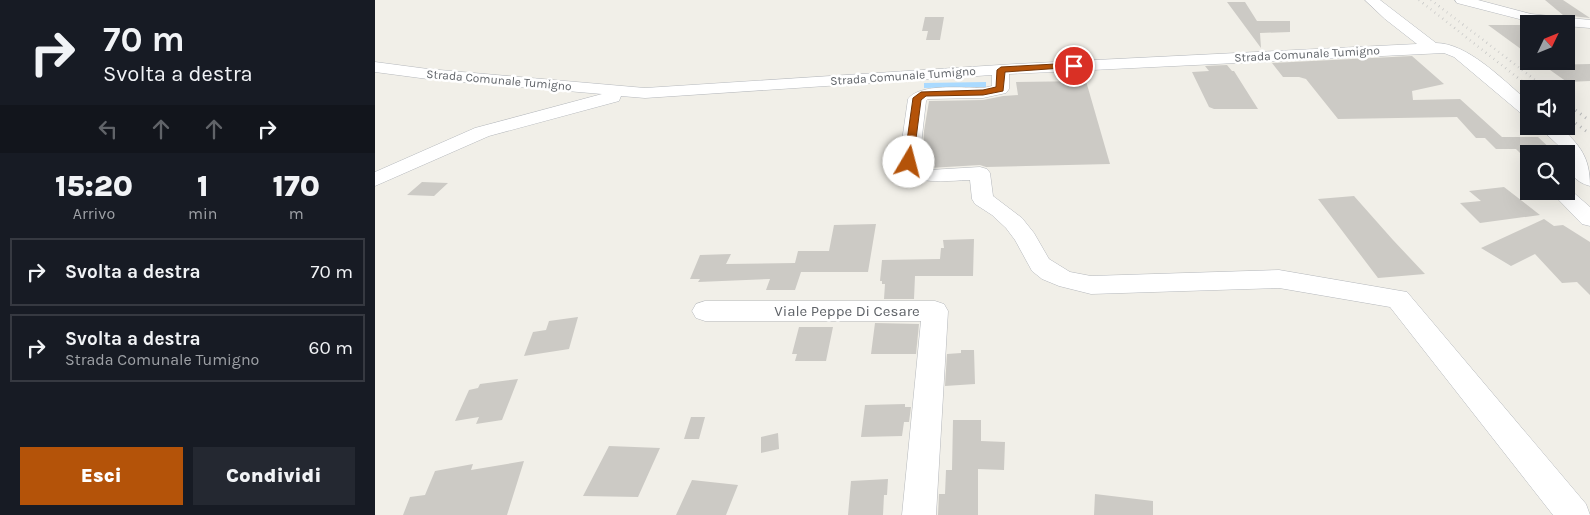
<!DOCTYPE html>
<html lang="it">
<style>
:root{--surface:#171b24;--page:#242831;--text:#f1f3f6;--muted:#9ea1a6;--line:#363941;--accent:#b45309}
body{margin:0;font-family:Karla,sans-serif;background:var(--page);color:var(--text);height:100vh;display:flex;flex-direction:column;font-size:19px;white-space:nowrap}
*{box-sizing:border-box;margin:0}
p{font-size:16px;color:var(--muted)}
.icon{flex:none;width:28px;height:28px;fill:none;stroke:currentColor;stroke-width:2;stroke-linecap:round;stroke-linejoin:round}
.map{position:relative;flex:1;overflow:hidden}
.panel{display:flex;flex-direction:column;background:var(--surface);width:375px}
.panel>*{flex:none}
.top-card{background:#171b24;color:var(--text);overflow:hidden}
.needle{width:32px;rotate:47deg}
.controls{position:absolute;left:1145px;top:15px;display:grid;gap:10px}
.controls a{display:grid;place-items:center;width:55px;height:55px;border-radius:0px;background:var(--surface);box-shadow:0 5px 20px #0002;font-size:25px}
.pin{position:absolute;display:grid;place-items:center;width:42px;height:42px;color:#fff;margin:-21px;border:2px solid #fff;border-radius:50%;box-shadow:0 1px 5px #0007}
.me{position:absolute;width:55px;margin:-28px;rotate:8deg;stroke-linejoin:round;filter:drop-shadow(0 0 4px #0008)}
.turn{display:flex;align-items:center;gap:18px;height:105px;padding:0 20px;font-size:22px}
.turn .icon{width:65px;height:65px;stroke-width:2.5}
.turn b{display:block;font-size:35px;line-height:42px}
.lanes{display:flex;align-items:center;height:48px;padding:0 20px;background:#0003;justify-content:center;gap:25px;direction:ltr}
.lanes .off{opacity:.35}
.eta{display:flex;justify-content:space-evenly;align-items:center;height:85px;text-align:center}
.eta b{font-size:30px;font-weight:800;line-height:35px}
.button{display:flex;gap:10px;margin-top:auto;padding:10px 20px}
.button a{flex:1;height:58px;border-radius:0px;background:var(--accent);color:#fff;font-size:20px;font-weight:800;line-height:58px;text-align:center}
.button a+a{background:var(--page);color:var(--text)}
ul{padding:0;list-style:none}
li{display:flex;align-items:center;gap:15px;height:68px;margin:0 10px 8px;padding:0 10px;border:2px solid var(--line);border-radius:0px}
li div{flex:1}
li b{display:block;font-size:19px}
li em{font-style:normal}
main{display:flex;flex:1;min-height:0}
.map>svg:first-child{display:block}
.water{fill:#aadaff}
.building{fill:#cccac5}
.lines{fill:none;stroke-linecap:round;stroke-linejoin:round}
.minor-casing{stroke:#b5b8bc;stroke-width:1}
.minor{fill:#fff;fill-rule:evenodd}
.rail-far1{stroke:#b6b7b8;stroke-width:2.5;stroke-dasharray:0.5 4.5;stroke-linecap:butt}
.rail{stroke:#b6b7b8;stroke-width:3;stroke-dasharray:1 5;stroke-linecap:butt}
.route{fill:#b45309;stroke:#753606}
.labels{text-anchor:middle;dominant-baseline:central;stroke-width:5;stroke-linejoin:round;paint-order:stroke}
.far-street-label{font-size:12px;fill:#5f6368;stroke:#fff}
.street-label{font-size:15px;fill:#5f6368;stroke:#fff}
</style>
<main>
<section class="panel">
<div class="top-card">
<div class="turn"><svg class="icon" aria-label="right" viewBox="0 0 24 24"><path d="M7 20v-9h11M14 6l5 5-5 5"/></svg><div><b>70 m</b>Svolta a destra</div></div>
<div class="lanes"><svg class="icon off" aria-label="left" viewBox="0 0 24 24"><path d="M17 20v-9H6M10 6l-5 5 5 5"/></svg><svg class="icon off" aria-label="ahead" viewBox="0 0 24 24"><path d="M12 20V5M6 11l6-6 6 6"/></svg><svg class="icon off" aria-label="ahead" viewBox="0 0 24 24"><path d="M12 20V5M6 11l6-6 6 6"/></svg><svg class="icon" aria-label="right" viewBox="0 0 24 24"><path d="M7 20v-9h11M14 6l5 5-5 5"/></svg></div>
</div>
<div class="eta">
<div><b>15:20</b><p>Arrivo</p></div>
<div><b>1</b><p>min</p></div>
<div><b>170</b><p>m</p></div>
</div>
<ul>
<li><svg class="icon" aria-label="right" viewBox="0 0 24 24"><path d="M7 20v-9h11M14 6l5 5-5 5"/></svg><div><b>Svolta a destra</b></div><em>70 m</em></li>
<li><svg class="icon" aria-label="right" viewBox="0 0 24 24"><path d="M7 20v-9h11M14 6l5 5-5 5"/></svg><div><b>Svolta a destra</b><p>Strada Comunale Tumigno</p></div><em>60 m</em></li>
</ul>
<div class="button"><a>Esci</a><a>Condividi</a></div>
</section>
<div class="map">
<svg width="1215" height="515" viewBox="0 0 1215 515">
<rect width="100%" height="100%" fill="#f1efe8"/>
<path class="water" d="M611,82V87L549,88V83Z"/>
<path class="building" d="M1170,0H1188L1215,18L1188,15Z
M852,2H870L882,21H915V32L885,33L886,48Z
M550,17H569L565,40H551L553,31H547Z
M1113,25H1154V55Z
M1037,56L1069,84L1037,91L1038,100L1085,99L1127,137H1163L1181,154H1146L1141,149H1121L1110,138H1101L1082,117L963,119L931,79L924,77H908L897,63Z
M1215,64V81L1192,82L1168,65Z
M852,65L857,71H859L883,109H839L834,107L817,72L834,71L830,66Z
M711,81L735,164L611,167L605,165L554,168L548,166L549,131L554,101L608,100L628,96L643,95L641,82Z
M47,182L73,183L59,196L32,195Z
M1129,187L1165,215L1105,223L1085,203L1106,201L1094,191Z
M979,196L1018,240L1050,274L1003,278L943,199Z
M1169,219L1179,226L1188,225L1215,242V295L1202,282L1187,283L1160,254L1136,266L1106,248Z
M501,224L493,272H426L420,290H391L395,279L323,282L325,279H315L325,255L356,254L351,264L420,263L423,251H454L459,225Z
M599,239L598,276H540L539,299H509L510,284H507V281H505L507,260L565,259L566,248H569L568,240Z
M203,317L194,349L149,356L158,332L171,330L174,321Z
M500,323L544,324L541,354H496Z
M424,327H458L451,361H420L422,354H417Z
M586,350H599L600,384L570,386L572,354L586,353Z
M143,379L127,420L101,424L104,417L80,421L94,390L103,388L105,384Z
M530,404V407H536L534,422H529L527,436L486,437L490,405Z
M316,417H330L324,439H309Z
M578,420H606V441L630,442L629,470L603,469V515H563L564,494H570L571,470H577Z
M403,433L404,449L386,453V437Z
M234,446L285,448L263,497L208,496Z
M149,461L132,515H28L35,497L50,495L60,471L98,464L96,470Z
M513,479L512,495H509L508,515H473L476,481Z
M317,480L363,485L351,515H301Z
M720,494L778,501V515H719Z"/>
<g class="lines">
<g class="minor-casing">
<path id="minor" d="M990,0H1005L1061,43C1093,43 1129,81 1154,102V116L1148,115L1079,57L1069,53L634,74V89L631,93L608,98L553,99L551,101L544,162L547,168L554,170L605,167L612,169L615,173L618,196L647,218L659,233L674,259L695,272L716,276L904,270L1032,292L1211,504L1215,515H1178L1015,307L904,288L716,294L684,286L667,279L657,271L640,240L631,228L617,215L600,204L597,199L595,180C573,181 553,183 532,177L524,162L533,99C544,83 589,88 608,88L617,86V75L270,98L246,96L244,101L114,136L0,186V172L100,128L227,94L53,79L0,72V62L53,69L270,88L640,64L1042,44L1010,19Z
M1080,0H1103L1156,14L1215,20V28L1191,26V24L1156,22L1082,3Z
M1163,126H1184C1205,145 1215,157 1215,186C1199,182 1191,170 1191,154H1188L1186,148Z
M1191,186L1215,207V226L1207,224L1175,191H1191Z
M330,301H560L569,304L573,311L561,515H527L546,321H330L321,318L317,311L321,304Z"/>
</g>
<use href="#minor" class="minor"/>
<path class="rail-far1" d="M1044,0L1157,89
M1056,0L1172,89"/>
<path class="rail" d="M1191,103L1215,121
M1191,116L1215,134"/>
</g>
<path class="route" d="M699,63L703,66L702,67L630,72L628,91L608,95L551,96L546,100L538,162L534,165L529,162L538,98L546,92L608,90L621,87L622,70L626,67Z"/>
<g class="labels">
<g class="far-street-label">
<text transform="translate(932 54) rotate(-3)">Strada Comunale Tumigno</text>
<text transform="translate(528 76) rotate(-4)">Strada Comunale Tumigno</text>
<text transform="translate(124 80) rotate(5)">Strada Comunale Tumigno</text>
</g>
<g class="street-label">
<text x="472" y="311">Viale Peppe Di Cesare</text>
</g>
</g>
</svg>
<div class="controls">
<a><svg class="needle" viewBox="-14 -14 28 28"><path d="M0-13l5 13h-10z" fill="#e53935"/><path d="M0 13l5-13h-10z" fill="#9ea1a6"/></svg></a>
<a><svg class="icon" aria-label="sound" viewBox="0 0 24 24"><path d="M4 9h4l5-4v14l-5-4H4zM17 9q2 3 0 6"/></svg></a>
<a><svg class="icon" aria-label="search" viewBox="0 0 24 24"><circle cx="10" cy="10" r="6"/><path d="M15 15l6 6"/></svg></a>
</div>
<div class="pin" style="left:699px;top:66px;background:#d93025"><svg class="icon" aria-label="arrive" viewBox="0 0 24 24"><path d="M6 21V4h12l-3 4 3 4H6"/></svg></div>
<svg class="me" style="left:534px;top:162px" viewBox="-20 -20 40 40"><circle r="19" fill="#fff"/><path d="M0-13L10 11 0 6-10 11z" fill="#b45309"/></svg>
</div>
</main>
